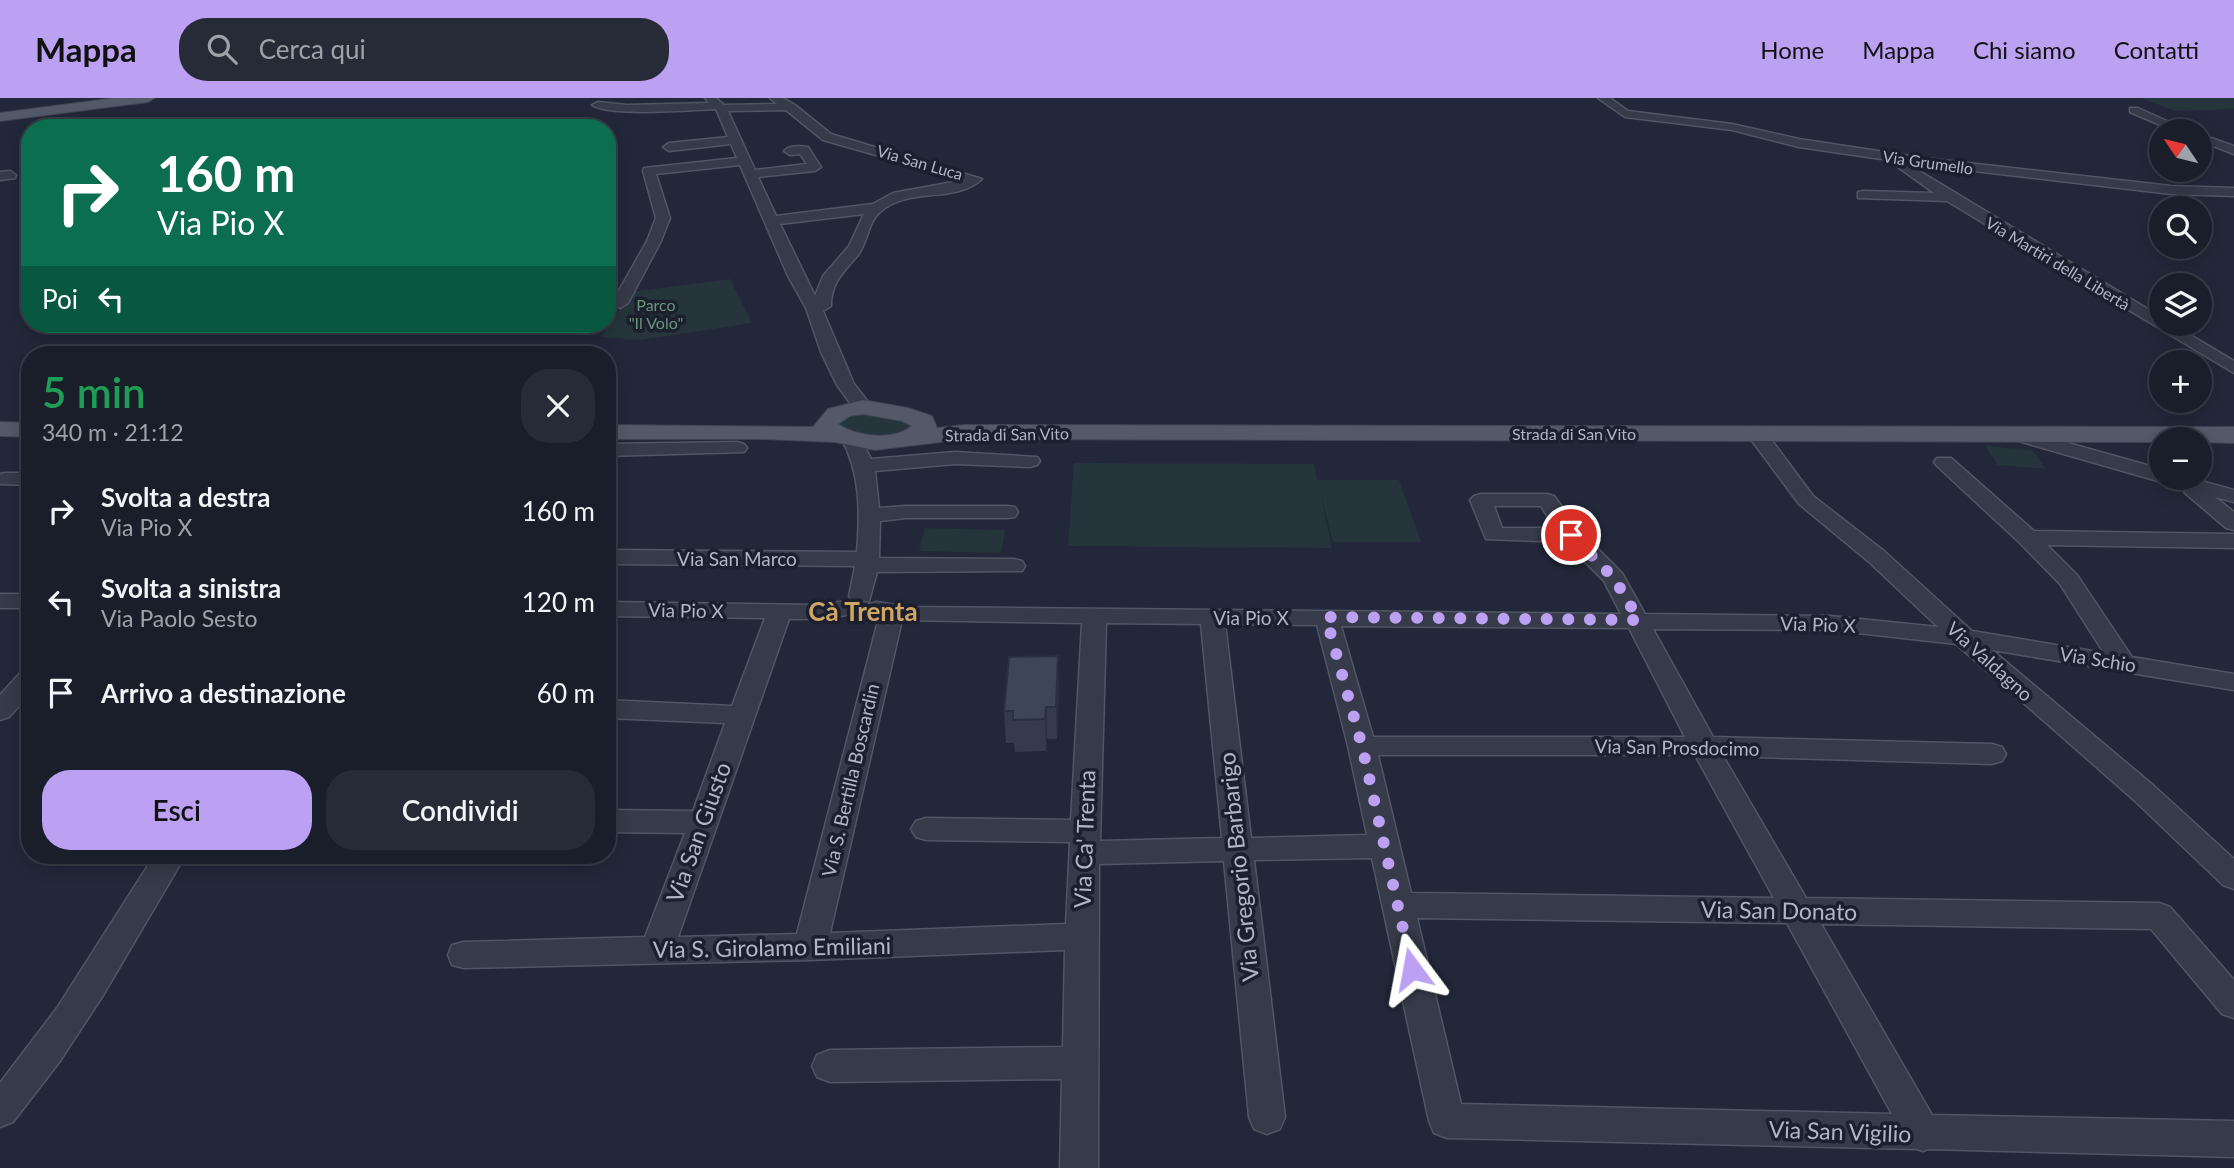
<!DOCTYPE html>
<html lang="it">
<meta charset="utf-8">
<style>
:root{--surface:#1a1e2b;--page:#272b37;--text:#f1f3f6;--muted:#9fa2a9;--line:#383c47;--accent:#bca0f2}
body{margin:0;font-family:Lato,sans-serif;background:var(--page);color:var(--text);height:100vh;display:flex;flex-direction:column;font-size:26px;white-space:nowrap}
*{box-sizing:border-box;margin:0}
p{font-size:23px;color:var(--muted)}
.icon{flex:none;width:38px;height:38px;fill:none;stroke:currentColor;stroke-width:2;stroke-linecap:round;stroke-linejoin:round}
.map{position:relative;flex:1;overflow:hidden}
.side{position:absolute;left:21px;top:248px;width:595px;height:518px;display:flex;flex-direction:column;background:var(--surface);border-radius:28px;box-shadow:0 4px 18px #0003,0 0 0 2px var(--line)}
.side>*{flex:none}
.guide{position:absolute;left:21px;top:21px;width:595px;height:214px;border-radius:28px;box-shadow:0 4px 18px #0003,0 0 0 2px var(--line);background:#0b6e4f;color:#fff;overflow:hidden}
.needle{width:46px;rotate:305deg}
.controls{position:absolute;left:2149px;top:21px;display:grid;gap:14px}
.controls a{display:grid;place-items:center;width:63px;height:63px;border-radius:50%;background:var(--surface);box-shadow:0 4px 18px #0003,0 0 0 2px var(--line);font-size:35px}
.pin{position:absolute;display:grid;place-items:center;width:60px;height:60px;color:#fff;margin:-30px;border:4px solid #fff;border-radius:50%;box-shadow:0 2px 7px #0007}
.me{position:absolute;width:77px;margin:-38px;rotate:347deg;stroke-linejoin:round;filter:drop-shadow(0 0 5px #0008)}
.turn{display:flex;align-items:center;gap:24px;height:147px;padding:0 21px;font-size:32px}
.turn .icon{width:91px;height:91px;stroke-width:2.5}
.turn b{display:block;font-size:49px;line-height:60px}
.then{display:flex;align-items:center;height:66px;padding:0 21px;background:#0003;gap:14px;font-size:26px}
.round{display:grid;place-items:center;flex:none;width:74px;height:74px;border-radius:28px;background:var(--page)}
.summary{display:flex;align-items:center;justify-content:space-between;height:119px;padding:0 21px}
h1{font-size:42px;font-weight:600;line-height:52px;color:#1e9e55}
.cta{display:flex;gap:14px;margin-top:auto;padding:14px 21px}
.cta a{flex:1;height:80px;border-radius:28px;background:var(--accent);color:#111;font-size:28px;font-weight:600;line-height:80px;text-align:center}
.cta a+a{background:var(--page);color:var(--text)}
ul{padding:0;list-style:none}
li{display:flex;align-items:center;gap:21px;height:91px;padding:0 21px}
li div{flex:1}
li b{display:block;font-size:26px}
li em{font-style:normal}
header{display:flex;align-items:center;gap:42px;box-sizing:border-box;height:98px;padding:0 35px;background:var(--accent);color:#111}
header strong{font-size:33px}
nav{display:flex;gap:38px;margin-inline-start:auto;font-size:24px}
.search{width:490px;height:63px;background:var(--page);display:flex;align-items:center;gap:18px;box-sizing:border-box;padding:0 24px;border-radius:28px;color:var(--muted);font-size:26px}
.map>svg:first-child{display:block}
.green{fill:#25353b}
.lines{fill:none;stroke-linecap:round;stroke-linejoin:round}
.minor-casing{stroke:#515564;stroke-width:3}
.major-casing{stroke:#3f4352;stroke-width:2}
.minor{fill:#363a49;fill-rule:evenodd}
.major{fill:#545969;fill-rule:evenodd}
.wall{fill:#353b4d}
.shaded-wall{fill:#2b303e}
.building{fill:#3e4559;stroke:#2b303e;stroke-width:2}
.route{stroke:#bca0f2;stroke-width:12;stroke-dasharray:0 21.6}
.labels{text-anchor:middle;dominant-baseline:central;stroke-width:7;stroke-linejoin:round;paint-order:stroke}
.far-street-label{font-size:16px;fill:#b1b5c5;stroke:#1b1f2e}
.far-park-label{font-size:16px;fill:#69957b;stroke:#1b1f2e}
.street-label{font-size:19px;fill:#b1b5c5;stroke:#1b1f2e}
.near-street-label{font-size:23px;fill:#b1b5c5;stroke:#1b1f2e}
.district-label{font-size:26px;font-weight:bold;fill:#d0a662;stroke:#1b1f2e}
</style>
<header>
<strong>Mappa</strong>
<div class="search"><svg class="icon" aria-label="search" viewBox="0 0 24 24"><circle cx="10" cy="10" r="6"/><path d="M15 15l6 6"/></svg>Cerca qui</div>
<nav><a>Home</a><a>Mappa</a><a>Chi siamo</a><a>Contatti</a></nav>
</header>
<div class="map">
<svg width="2234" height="1070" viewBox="0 0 2234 1070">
<rect width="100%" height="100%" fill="#222839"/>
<path class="green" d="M2141,0H2234V11L2175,13Z
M730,181L752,225L640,242L601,239L631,194Z
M857,315L902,322L912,326L913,330L911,333C885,339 859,340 836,328L838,321Z
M1985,348L2032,352L2046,371L1998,367Z
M1074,365L1314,366L1317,382H1399L1421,444H1333L1320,394L1332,450L1068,448Z
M925,430L1005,432L1001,455L919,453Z"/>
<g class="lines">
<g class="minor-casing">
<path id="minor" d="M705,0H716L724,7L777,6L770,0H783L795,7L831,36L982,81C956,106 909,88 880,114C868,124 868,144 858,157C844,174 831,184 831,208L823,213L854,286L872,309L870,313H856L837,287L821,254L806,210L788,178L740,67L656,76L670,120L661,143L628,205L620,210L612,205L647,143L656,120L643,73L644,70L737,60L731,46L669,53L663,49L669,45L728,39L716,11C691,12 610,19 592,7L598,4L627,7L709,5ZM786,12L823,42L964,82L893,95L873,106L776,118L758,79L815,73L821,69L808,49C801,48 789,47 784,53L790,57L800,56L807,66L755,72L728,13ZM864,116L849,148L823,178L815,198L780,126Z
M1598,0H1610L1628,13L1732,26L1799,41L1924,60L2171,88L2234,90V98L2171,96L1906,65L2161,219V226H2172L2234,263V275L1947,103L1858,100V94L1863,93L1934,95L1888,62L1799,49L1732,32L1625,19Z
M2130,10H2138L2189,33H2174L2130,14Z
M2200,36L2234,48V56L2200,43Z
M10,73L16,77L15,80L0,82V74Z
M1757,330L1764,332L1813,398L1884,453L1972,533L2104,555L2060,486L2020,445L1937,368L1934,364L1937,360H1951L2034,433L2234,436V450L2047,447L2077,477L2132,559L2234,576V592L1992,552L2154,688L2234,761V791L2223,787L2134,702L1956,546L1831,532L1653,531L1713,639L1992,646L2002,649L2006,656L2002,663L1992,666L1723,658L1806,800L2159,805L2170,809L2234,882V920L2222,916L2151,831L1821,826L1932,1017L2234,1023V1059L1928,1051L1923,1053L1917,1051L1447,1040L1434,1035L1429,1023L1372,760L1254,762L1285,1019L1280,1031L1267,1036L1254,1031L1249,1019L1224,763L1099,766L1098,1070H1060L1062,981L830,984L817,979L812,968L817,957L830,952L1063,949L1065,852L810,862L464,870L452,867L448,857L452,847L464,844L645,839L685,735L607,734V712L693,713L725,625L607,620V602L732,608L765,520L607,518V504L818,507L847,503L855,505L859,510L855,515C833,521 811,521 789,521L678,839L797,836L879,519L869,516L865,511L869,506L877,504L907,509L1621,516L1604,483L1565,444L1486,441L1470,402L1474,398L1481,396H1547L1554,398L1579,432L1622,475L1645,516L1831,518L1938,529L1868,463L1799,406L1747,336ZM1494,408H1541L1555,430H1502ZM902,522L1082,525L1071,722L926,720L916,723L911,731L916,739L926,742L1070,744L1066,826L830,835ZM1106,525L1201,526L1222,740L1100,743ZM1225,526L1317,527L1348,648L1367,737L1251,740ZM1341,528L1629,530L1685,639H1373ZM1378,657H1695L1774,800L1411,795ZM1417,820L1787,825L1892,1016L1461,1006Z
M2022,332L2161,371V380H2191L2234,392V404L2215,399L2234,414V432L2226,430L2185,395L2182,390L2015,342L2012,338L2015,334Z
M851,334L858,336L871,361L955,354L1037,359L1040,363L1037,367L1030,369L955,366L875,373L879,410L906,408H1007L1015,409L1018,414L1015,419L1007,420H906L880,423L879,460L1014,461L1022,463L1025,468L1022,473L877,474L869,503H853L849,498L855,468L607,466V452L857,454C860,416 861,375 841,340Z
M737,344L744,346L747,350L744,354L607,358V346Z
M5,375H30V387L0,386V376Z
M0,496H30V510H0Z
M30,572V596L9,619L0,622V597L21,574Z
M154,758H185L102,899L60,963L13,1024L0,1029V985L57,910Z"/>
</g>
<g class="major-casing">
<path id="major" d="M115,0H155L148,4L0,23V15Z
M863,302L908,310L932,318L937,330L965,327L2234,329V345L2200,344V341H2161V344L965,341L875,352L835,344L762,341H607V327L813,329L828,311ZM863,316L902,323L912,328C894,343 857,339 838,326L850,318Z
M0,324L30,325V339L0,338Z"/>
</g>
<use href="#minor" class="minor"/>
<use href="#major" class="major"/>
</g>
<path class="wall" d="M1059,590L1057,641H1047L1046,653L1015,654L1014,645H1006L1004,613Z"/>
<path class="shaded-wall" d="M1058,558L1059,590L1057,641L1056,609Z
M1046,609L1047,641L1046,653L1045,621Z"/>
<path class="building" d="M1058,558L1056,609H1046L1045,621L1013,622V613H1004L1009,559Z"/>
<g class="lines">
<path class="route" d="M1412,871L1362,648L1326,519L1639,522L1614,480L1571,437"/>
</g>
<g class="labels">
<g class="far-street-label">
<text transform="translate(920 64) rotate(16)">Via San Luca</text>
<text transform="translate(1928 64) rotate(8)">Via Grumello</text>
<text transform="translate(2058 165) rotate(31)">Via Martiri della Libertà</text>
<text x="1574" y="335">Strada di San Vito</text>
<text transform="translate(1007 336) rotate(-1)">Strada di San Vito</text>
</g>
<g class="far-park-label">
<text x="656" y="206">Parco<tspan x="656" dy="18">"Il Volo"</tspan></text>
</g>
<g class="street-label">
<text x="737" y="460">Via San Marco</text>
<text transform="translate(686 512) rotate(1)">Via Pio X</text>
<text x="1251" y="519">Via Pio X</text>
<text transform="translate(1818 526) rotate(2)">Via Pio X</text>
<text transform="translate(2098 561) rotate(9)">Via Schio</text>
<text transform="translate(1990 563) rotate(42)">Via Valdagno</text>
<text transform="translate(1677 649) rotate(1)">Via San Prosdocimo</text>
<text transform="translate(850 682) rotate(-77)">Via S. Bertilla Boscardin</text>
</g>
<g class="near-street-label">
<text transform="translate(698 734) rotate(-70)">Via San Giusto</text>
<text transform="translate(1084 741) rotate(-88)">Via Ca' Trenta</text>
<text transform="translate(1238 769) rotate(-96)">Via Gregorio Barbarigo</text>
<text transform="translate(1779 812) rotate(1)">Via San Donato</text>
<text transform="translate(772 849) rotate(-1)">Via S. Girolamo Emiliani</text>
<text transform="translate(1840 1033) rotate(2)">Via San Vigilio</text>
</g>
<g class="district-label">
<text x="863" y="513">Cà Trenta</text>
</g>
</g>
</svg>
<div class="controls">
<a><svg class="needle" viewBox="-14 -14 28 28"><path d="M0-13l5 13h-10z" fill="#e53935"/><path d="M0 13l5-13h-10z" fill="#9fa2a9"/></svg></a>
<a><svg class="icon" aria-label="search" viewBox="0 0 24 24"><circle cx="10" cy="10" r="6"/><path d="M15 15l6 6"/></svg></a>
<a><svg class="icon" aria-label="layers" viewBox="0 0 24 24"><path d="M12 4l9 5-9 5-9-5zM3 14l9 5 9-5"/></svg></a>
<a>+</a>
<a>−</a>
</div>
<div class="pin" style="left:1571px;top:437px;background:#d93025"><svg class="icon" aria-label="arrive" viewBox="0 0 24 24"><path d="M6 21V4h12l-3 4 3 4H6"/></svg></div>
<svg class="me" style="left:1412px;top:871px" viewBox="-20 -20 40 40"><path d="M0-17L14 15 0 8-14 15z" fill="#bca0f2" stroke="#fff" stroke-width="4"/></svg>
<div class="guide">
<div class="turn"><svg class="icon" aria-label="right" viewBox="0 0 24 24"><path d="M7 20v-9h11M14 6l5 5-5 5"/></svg><div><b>160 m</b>Via Pio X</div></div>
<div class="then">Poi<svg class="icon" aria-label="left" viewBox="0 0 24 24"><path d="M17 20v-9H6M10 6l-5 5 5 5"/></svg></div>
</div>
<section class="side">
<div class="summary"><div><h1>5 min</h1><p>340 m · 21:12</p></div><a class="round"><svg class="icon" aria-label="close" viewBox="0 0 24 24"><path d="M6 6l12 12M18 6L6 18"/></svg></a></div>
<ul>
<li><svg class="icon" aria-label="right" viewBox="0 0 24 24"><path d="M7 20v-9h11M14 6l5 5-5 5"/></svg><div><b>Svolta a destra</b><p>Via Pio X</p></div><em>160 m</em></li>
<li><svg class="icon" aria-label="left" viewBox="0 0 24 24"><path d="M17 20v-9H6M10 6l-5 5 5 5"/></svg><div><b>Svolta a sinistra</b><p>Via Paolo Sesto</p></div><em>120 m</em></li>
<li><svg class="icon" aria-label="arrive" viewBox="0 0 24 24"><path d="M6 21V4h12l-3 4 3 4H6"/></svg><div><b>Arrivo a destinazione</b></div><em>60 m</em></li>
</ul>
<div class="cta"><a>Esci</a><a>Condividi</a></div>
</section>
</div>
